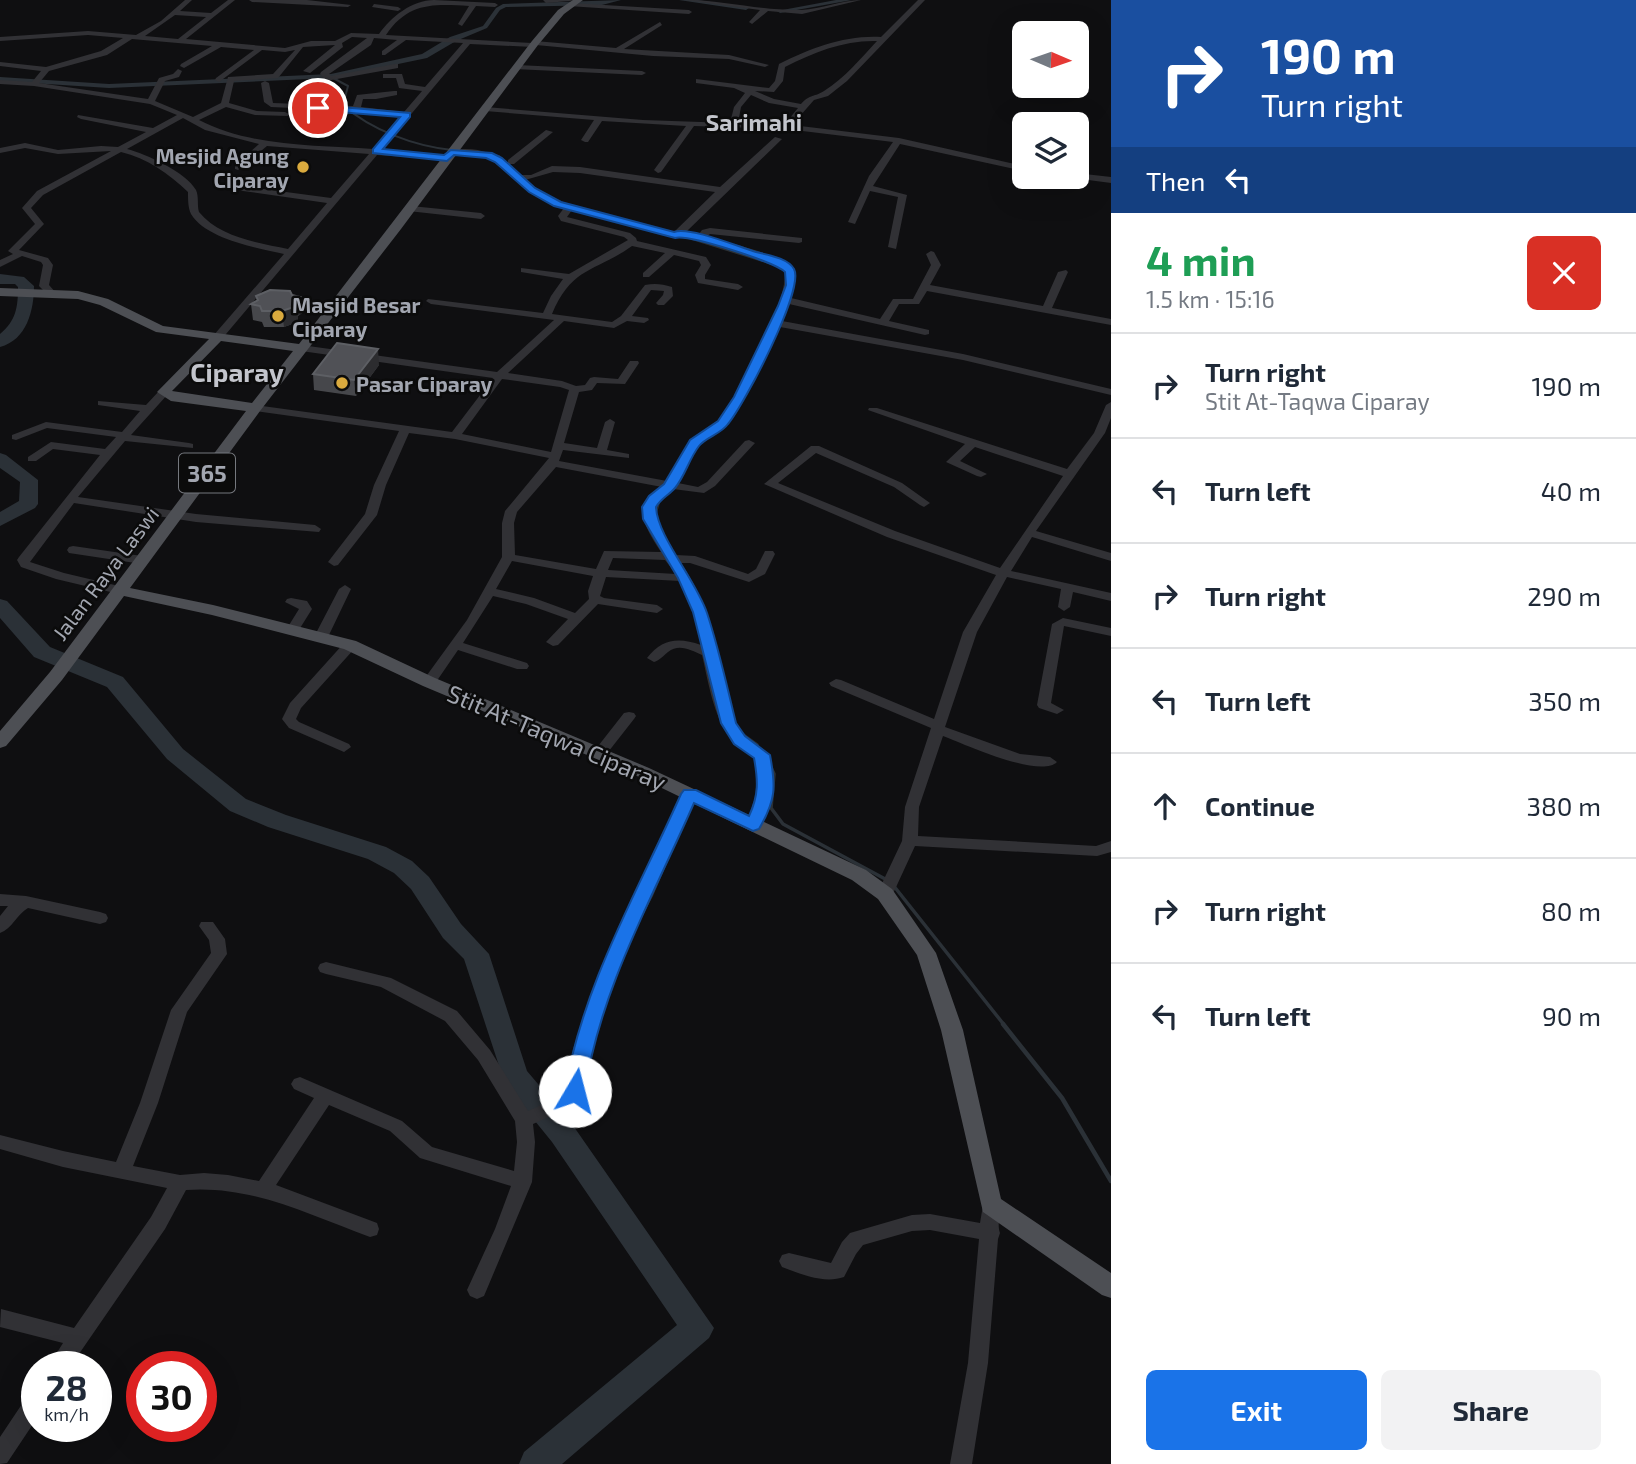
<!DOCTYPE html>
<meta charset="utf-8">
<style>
:root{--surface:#fff;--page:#f2f2f3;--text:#1f2937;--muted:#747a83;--line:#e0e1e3;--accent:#1a73e8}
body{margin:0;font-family:"Exo 2",sans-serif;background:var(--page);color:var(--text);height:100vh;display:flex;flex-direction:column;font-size:26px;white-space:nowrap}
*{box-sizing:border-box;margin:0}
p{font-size:23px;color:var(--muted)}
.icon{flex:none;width:38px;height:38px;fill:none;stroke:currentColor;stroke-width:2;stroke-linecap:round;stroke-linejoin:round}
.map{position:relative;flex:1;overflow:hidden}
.drawer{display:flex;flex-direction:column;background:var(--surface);width:525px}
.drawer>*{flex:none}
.top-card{background:#1a4fa0;color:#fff;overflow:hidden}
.needle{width:46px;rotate:92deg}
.buttons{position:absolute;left:1012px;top:21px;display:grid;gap:14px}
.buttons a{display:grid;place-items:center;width:77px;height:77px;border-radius:10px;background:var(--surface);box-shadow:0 7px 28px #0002;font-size:35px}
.speed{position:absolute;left:21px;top:1351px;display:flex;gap:14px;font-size:35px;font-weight:700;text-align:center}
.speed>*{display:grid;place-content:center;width:91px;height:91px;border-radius:50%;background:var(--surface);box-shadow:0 7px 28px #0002;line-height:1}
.speed small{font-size:18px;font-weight:400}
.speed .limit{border:10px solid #d22;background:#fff;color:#111}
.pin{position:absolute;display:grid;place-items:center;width:60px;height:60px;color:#fff;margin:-30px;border:4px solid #fff;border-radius:50%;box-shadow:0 2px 7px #0007}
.me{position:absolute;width:77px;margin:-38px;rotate:8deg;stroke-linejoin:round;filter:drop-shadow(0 0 5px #0008)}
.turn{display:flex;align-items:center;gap:24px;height:147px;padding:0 35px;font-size:32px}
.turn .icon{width:91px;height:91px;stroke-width:2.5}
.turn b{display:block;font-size:49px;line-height:60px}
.then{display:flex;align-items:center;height:66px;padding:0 35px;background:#0003;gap:14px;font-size:26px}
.round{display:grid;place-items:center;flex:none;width:74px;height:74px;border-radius:10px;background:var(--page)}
.head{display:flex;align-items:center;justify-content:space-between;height:119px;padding:0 35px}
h1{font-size:42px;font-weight:700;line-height:52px;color:#1e9e55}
.button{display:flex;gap:14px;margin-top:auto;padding:14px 35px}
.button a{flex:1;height:80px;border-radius:10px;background:var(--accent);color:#fff;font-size:28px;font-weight:700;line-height:80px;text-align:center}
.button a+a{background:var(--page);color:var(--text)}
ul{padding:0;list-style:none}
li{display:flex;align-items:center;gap:21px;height:105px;padding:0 35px;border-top:2px solid var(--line)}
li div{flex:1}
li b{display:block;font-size:26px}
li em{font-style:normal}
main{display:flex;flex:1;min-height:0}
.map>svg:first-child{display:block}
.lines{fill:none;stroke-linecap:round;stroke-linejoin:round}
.stream-far3{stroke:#2b3137;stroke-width:2}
.stream-far2{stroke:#2b3137;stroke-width:2.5}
.stream-far1{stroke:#2b3137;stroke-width:3.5}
.stream{stroke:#2b3137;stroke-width:4.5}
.canal{fill:#2b3137;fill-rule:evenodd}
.river{fill:#2b3137;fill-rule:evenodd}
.minor{fill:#313135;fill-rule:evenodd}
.major{fill:#4d4f54;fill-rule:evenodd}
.wall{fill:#46474b}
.shaded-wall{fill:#2c2c2f}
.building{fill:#505156;stroke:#5d5f64;stroke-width:2}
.route{fill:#1a73e8;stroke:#114b97;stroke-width:2}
.poi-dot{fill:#daaa3e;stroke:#0b0b0b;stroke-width:2.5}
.labels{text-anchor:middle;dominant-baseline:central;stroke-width:5;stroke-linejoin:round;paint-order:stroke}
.far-poi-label{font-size:21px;font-weight:bold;fill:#a2a6b0;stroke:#0b0b0b;text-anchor:start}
.far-street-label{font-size:21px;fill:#a2a6b0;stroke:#0b0b0b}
.far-quarter-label{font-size:23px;font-weight:bold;fill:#c3c5cc;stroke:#0b0b0b}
.shield{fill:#0b0b0b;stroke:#75787e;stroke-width:2}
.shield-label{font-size:23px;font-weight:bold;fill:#a2a6b0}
.street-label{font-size:24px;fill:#a2a6b0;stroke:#0b0b0b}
.far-district-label{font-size:26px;font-weight:bold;fill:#c3c5cc;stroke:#0b0b0b}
</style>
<main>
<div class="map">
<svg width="1111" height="1464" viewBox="0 0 1111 1464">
<rect width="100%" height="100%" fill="#0f0f11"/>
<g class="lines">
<path class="stream-far3" d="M333,78L348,86L343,105C371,130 414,146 452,150
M487,154L499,156L520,176"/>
<path class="stream-far2" d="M693,239L776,265
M749,375L772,324
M654,518L659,502L666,494
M658,528L671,548"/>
<path class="stream-far1" d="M743,735L757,745
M769,763L774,774L771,808L783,824L887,880
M893,885L1005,1026"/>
<path class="stream" d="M1003,1024L1062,1098L1111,1181"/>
<path class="canal" d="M621,0L602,5L506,7L500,10L487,28L456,41L427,58L331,78L109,88L0,81V77L109,84L331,74L422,54L450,37L483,26L496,8L503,4Z
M679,0H698L749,8L746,10Z
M836,0H852L780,13L777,11Z"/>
<path class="river" d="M0,274L24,277L34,286C34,310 27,340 0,347V334C16,321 18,307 18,287L15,284H0Z
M0,453L6,455L38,480V504L35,508L0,526V512L19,501L20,482L0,468Z
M0,599L7,601L50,647L123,677L183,749L246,799L286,815L386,847L412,861L429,877L461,924L489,954L527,1071L572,1124L714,1328L709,1338L562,1464H519L524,1452L677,1325L552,1142L505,1084L464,959L443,938L411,889L394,873L368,859L268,827L230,811L167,759L107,687L34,657L0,618Z"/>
<path class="minor" d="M185,0H192L180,11L211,13L228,0H235L186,39L285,48L311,41H335L351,33L379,34C391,17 412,0 434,0L495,3L498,5L495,7L476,6L462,26L458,24L469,6C434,4 408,2 386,35L532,43L535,41L616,48L660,22L662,25L624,49L729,55L769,65L765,67L729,59L653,56L536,45L533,47L470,44L381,150L447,155L451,158L450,160L377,155L221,340H213V336L284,254C257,248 206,239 191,214C188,208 188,199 188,192C169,174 147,158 121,152L43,195L31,208L44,224L19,250L48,258L53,265L49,285L56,293L54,295H48L39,286L43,265L41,262L22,256L0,267V260L13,254L8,251L35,224L22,208L37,191L111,151L58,154L25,148L0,153V148L25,143L58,150L101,146L118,147L146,132L81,119L77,117L78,115L153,128L177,115L150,104L34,86L0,84V80L32,82L41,71L0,66V62L46,67L101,51L123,38L88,35L0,41V37L88,31L136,35L161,21ZM175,15L206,17L178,39L145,36ZM352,37L367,38L321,72L320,74L326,81L398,68V64H395L331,76L329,74L371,45L374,38L397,40L382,51V55H385L406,40L463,43L425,87L405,84L402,74H383V78H396L399,88L422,91L404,112L361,107L363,99H376L397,95V91H394L357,95L353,106L273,103L269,83L265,81L261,83L264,102L271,107L356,111L400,117L373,149C316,145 251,147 199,120L226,107L255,115L288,116L289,114L285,112L257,111L229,103L234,81L278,78L303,47L335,45L303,71L310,73L343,47L342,43ZM132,39L212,46L181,64L180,66L184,68L221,47L254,50L216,78L215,80L219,82L262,50L285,52L295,50L273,74L228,77L221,103L193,117L155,101L165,81L179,77L182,71L178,69L173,74L159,78L148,99L39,83L49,71L107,55ZM183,118L205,130L259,144L235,165V169L238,170L267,146L369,154L331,198L240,186V190L243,191L327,203L288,249C258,243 219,237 199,212C197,206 199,196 196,190C186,172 146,154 127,149Z
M249,0H307L351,5L348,7L252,2Z
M543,0H580L546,3Z
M685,0C723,0 762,11 801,10C822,9 841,0 861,0L802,14L768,11L752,24L749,22L760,10Z
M918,0H925L847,81L828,96L814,100L792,125L899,138L1024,166V171L900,144L873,186L907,195L896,249L888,247L898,197L870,191L855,224L848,222L869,176L893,142L786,129L694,126L661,172L658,173L654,170L686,126L602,121L588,142H585L581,140L594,120L485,111L481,109L485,107L643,120L730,123L734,107L745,93L734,88L696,83V79L769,88L775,81L779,64C811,48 845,35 881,37ZM877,41C861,58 845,78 824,91C815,97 810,94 801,104L774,99L755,91L774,92L783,81L785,67C814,52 845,40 877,41ZM751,95L769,103L798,108L784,125L738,123L741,107Z
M570,3L689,10L692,12L689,14L568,6Z
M374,4L398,7L401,9L398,11L372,7Z
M517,65L642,71L646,73L642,75L514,69L513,67Z
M546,130L553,132L514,164H508V160Z
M775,137L782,139L686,232L698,235L702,230L710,228L802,238V242L799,243L710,234L706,237C731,244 776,252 795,270V281L791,298L880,319L893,299H913L931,265L926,254L931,251L934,252L941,265L930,285L1043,306L1058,272L1066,270L1068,272L1052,308L1111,319V325L927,291L919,304H899L889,321L929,330V334L925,335L789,304L782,321L963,354L1111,389V395L963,360L780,327L739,408L727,425L696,448L678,483L698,487L707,482L745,441L749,440L755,443L715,486L704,493L673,489C668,494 660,498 656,504C648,520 668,543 676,555L695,556L748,574L756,569L765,551H773L775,554L765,574L749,582L690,563H681C694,582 704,603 710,627C718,660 721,702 740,731C748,742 761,745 769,755C773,773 775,823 753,830L746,825L757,791L755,757C749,753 742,750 736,744C714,723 709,684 702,655C691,650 679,643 668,652C663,656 660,660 654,662L647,658C662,639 678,637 701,645L693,613L680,581L606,577L600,596L604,598L657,605L663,609L657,613L598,604L558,645L553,646L546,642L568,619L526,604L493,596L463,643L527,663L529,666L527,669H517L458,650L434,685L429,686L422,682L467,620L502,557V523L505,511L549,458L455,439L409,433L386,485L377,515L338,565L334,566L328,562L365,514L374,485L399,431L255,411L250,408L255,405L452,432L493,378L301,351L296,348L301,345L497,372L554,320L431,304L426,301L428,299L543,313L551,296L563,279L521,272V268L569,274L628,240L624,237L561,221L558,216L564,208L529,192L489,158L451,154H448V150C484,146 494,153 520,175H531L552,166L580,167L720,187ZM553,172L580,173L715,192L674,232C628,220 562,211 525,180ZM572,210L675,238L680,236C711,243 760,252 785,271C787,304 743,390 722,417C713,429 697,432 688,444C679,455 675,469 667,481L559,461L563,450L629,458V454L607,450L615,422L610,419L605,422L597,448L564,443L579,392L592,390L597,383L625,384L639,363L638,361H630L618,379L594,377L590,378L585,385L576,386L562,381L508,373L564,321L614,328L627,321L644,323L649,320L648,318L632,316L651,290L664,291L663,295L656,303L658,305H664L673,296L672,287C662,284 655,283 645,285L621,316L612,322L552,314C572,266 596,272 632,246L665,253L643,273V277H649L674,255L699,261L701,265L695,275L698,283L738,290L743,287L738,284L705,279V275L711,265L706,257L637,241L636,238L630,233L567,217ZM502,379L560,387L569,390L551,452L462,434ZM556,467L662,487C633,509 644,526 661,552L604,551L596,569L515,555L514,523L517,512ZM613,558L665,560L676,574L608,570ZM512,561L593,576L588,591L589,599L575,613L534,598L496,589Z
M1076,173L1111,177V183L1073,178L1076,177Z
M411,206L481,213L485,216L481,219L408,211V207Z
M164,389L168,390V394L131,435L189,443L193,444V448L125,441L78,497L196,514L315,525L321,529L319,532L196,522L74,503L30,562L64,573L123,587L125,590L123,593L119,594L56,579L21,567L17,560L19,557L100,455L53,449L36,461H28V457L51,442L105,449L116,437L47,428L16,440L12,439V435L46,422L122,432L140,411L98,405V401L146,405L160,390Z
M1111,402V418L1105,433L1036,531L1111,553V561L1032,537L1011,571L1111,593V601L1073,592L1070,607L1064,611L1058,607L1061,589L1007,577L977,632L945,727L1020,754L1050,757L1057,762C1040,779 964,744 943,736L919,807L918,836L1096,846L1111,841V852L1097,856L915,846L891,898H879L877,894L902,841L905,807L931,728L831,686L829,683L836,679L841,680L934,719L963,632L996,575L887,537L764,484L811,446H819L902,483L930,503L924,507L920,505L894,487L816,453L778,483L895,531L1000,568L1063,476L975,447L960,461L987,474L981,477L977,476L946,462L965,444L868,410L869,408H877L1067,469L1094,433L1106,405Z
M73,546L142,556L148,560L142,564L69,553L67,550L69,547Z
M345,585L351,589L328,637L326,640H316L314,637L339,589Z
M291,598L307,601L312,609L297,633L292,634L286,630L299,609L285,602L287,599Z
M1063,618L1111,628V636L1064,626L1051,703L1064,710L1057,714L1039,708L1037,705L1052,624Z
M350,641L355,642L357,645L355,648L301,708L296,719L299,722L349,744L351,747L344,752L289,728L282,719L290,703L345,642Z
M629,712L634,713L636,716L634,719L605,756H595L593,753L595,750L624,713Z
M690,789L697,794L653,896L628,944L591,1049L585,1086L576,1105L533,1124L535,1142L532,1182L484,1296L477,1299L470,1296L467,1290L495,1229L511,1186L420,1158L390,1131L329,1105L276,1185L377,1223L379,1229L377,1235L370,1237C309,1215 252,1185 186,1190L165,1229L70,1367H48L63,1343L0,1327L1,1309L74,1328L151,1217L167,1188L63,1167L0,1149V1135L63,1151L116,1162L140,1103L171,1010L211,953L209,940L199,926L201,922H213L225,939L227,954L187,1012L158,1103L133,1166L180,1175L204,1173L228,1175L259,1181L314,1098L294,1089L291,1084L294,1079L300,1077L402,1121L432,1147L514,1171L517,1142L515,1121L478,1060L445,1021L381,987L326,974L320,972L318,968L320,964L326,962L391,978L457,1011L490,1050L528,1111L563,1095L567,1086L573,1049L612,944L637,896L683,794Z
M0,894L26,896L100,912L106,914L108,918L106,922L100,924L28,908C17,914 12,929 0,933V916L8,906H0Z
M991,1197L998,1199C1003,1210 996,1222 1000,1233L998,1239L988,1363L972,1464H950L968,1363L979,1239L930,1230L912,1231L863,1245L856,1254L844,1277C824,1284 801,1274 782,1267L779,1261L782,1255L789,1253L831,1263L842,1242L850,1233L912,1215L930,1214L980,1223L984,1199Z
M37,1389V1418L7,1463L0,1464V1437L30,1392Z"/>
<path class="major" d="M573,0H583L564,14L538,45L401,229L260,411L130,588L213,605L356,641L435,678L649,768L866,870L892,889L936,953L963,1030L1001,1199L1111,1273V1298L1102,1295L983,1212L941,1030L917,955L878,899L852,880L637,776L423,686L344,649L212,615L124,596L62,680L6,746L0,748V731L50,672L246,411L171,401L157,392L209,339L156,332L100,305L78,299L0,296V288L78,291L108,299L163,326L299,344L532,41L558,10ZM221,341L293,351L252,403L172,391Z"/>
</g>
<path class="wall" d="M292,295L300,297L302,313L298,316V322L284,327H264L262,322L253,320L251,304L257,300L256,296Z
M379,365L356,396L314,390L313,374Z"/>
<path class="shaded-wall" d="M300,297L302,313L298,316V322L284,327L282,311Z
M378,349L379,365L356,396L354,380Z"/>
<path class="building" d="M270,290L290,291L292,295L300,297L295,302L297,306L282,311H262L260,306L251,304L258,300L256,296Z
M337,343L378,349L354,380L313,374Z"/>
<path class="route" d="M318,105L410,113V117L383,149L444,155L451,150L492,153L502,158L535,188L561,202L674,232C689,226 739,247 756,252C768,255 788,258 794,269C805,289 744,405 728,424C721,434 706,437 699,446C689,459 685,476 675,488C669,495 660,499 656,507C657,536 696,580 707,613C719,649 727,687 736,723L745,736L770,755C776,787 776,800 759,829L753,831L694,803C653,897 600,989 585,1091L582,1097L575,1099L568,1097L565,1091C582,986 638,891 681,794L684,790H696L749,816C759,795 758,780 754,758L734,744L721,723L693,612L678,578L643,519L642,507L649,496L664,484L690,440L718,421L734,397L778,306L786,285L785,272C775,262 688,234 675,238L554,206L529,192L495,162L486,158L454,155L447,161L373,153V149L400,117L315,110L313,108Z"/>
<g class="poi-dot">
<circle cx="303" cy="167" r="7"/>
<circle cx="278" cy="316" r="7"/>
<circle cx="342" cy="383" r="7"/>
</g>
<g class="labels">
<g class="far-poi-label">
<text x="289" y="155" text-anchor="end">Mesjid Agung<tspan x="289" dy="24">Ciparay</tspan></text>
<text x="292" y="304">Masjid Besar<tspan x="292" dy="24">Ciparay</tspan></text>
<text x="356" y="383">Pasar Ciparay</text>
</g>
<g class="far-street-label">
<text transform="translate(105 573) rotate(-53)">Jalan Raya Laswi</text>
</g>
<g class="far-quarter-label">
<text x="754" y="122">Sarimahi</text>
</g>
<rect class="shield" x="179" y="453.5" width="56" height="39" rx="5"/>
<g class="shield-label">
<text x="207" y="473">365</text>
</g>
<g class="street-label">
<text transform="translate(557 737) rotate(23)">Stit At-Taqwa Ciparay</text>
</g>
<g class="far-district-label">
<text x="237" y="371">Ciparay</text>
</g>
</g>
</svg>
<div class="buttons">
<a><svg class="needle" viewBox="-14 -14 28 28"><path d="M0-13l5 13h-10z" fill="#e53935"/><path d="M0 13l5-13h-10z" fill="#747a83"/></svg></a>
<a><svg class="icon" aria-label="layers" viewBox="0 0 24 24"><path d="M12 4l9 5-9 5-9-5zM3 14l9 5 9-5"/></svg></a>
</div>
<div class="speed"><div>28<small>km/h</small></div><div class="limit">30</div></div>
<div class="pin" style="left:318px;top:108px;background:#d93025"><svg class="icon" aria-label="arrive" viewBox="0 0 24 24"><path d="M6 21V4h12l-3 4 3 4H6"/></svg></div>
<svg class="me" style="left:575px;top:1091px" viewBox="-20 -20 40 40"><circle r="19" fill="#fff"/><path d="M0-13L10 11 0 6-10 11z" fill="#1a73e8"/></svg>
</div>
<section class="drawer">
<div class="top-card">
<div class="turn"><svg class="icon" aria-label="right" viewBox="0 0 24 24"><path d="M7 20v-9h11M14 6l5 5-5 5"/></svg><div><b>190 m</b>Turn right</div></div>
<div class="then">Then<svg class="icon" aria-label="left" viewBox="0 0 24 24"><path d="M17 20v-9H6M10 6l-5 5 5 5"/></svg></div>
</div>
<div class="head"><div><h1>4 min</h1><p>1.5 km · 15:16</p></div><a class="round" style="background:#d93025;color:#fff"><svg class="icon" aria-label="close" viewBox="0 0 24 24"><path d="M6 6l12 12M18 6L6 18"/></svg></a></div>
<ul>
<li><svg class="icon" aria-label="right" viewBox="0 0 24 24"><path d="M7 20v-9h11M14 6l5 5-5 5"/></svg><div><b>Turn right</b><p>Stit At-Taqwa Ciparay</p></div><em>190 m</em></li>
<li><svg class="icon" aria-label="left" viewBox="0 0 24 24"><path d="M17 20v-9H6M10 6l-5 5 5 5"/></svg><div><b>Turn left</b></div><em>40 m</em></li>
<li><svg class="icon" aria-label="right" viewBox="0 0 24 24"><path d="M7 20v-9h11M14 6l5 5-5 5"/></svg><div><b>Turn right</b></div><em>290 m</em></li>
<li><svg class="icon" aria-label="left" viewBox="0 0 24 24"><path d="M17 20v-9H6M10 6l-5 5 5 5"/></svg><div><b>Turn left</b></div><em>350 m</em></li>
<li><svg class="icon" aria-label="ahead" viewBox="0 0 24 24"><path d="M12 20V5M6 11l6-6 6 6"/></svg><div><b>Continue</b></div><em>380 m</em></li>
<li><svg class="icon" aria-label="right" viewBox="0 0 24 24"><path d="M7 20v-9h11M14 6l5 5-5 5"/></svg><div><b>Turn right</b></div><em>80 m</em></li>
<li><svg class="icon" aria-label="left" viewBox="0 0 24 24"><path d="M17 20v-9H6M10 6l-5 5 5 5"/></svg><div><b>Turn left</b></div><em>90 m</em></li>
</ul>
<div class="button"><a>Exit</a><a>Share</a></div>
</section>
</main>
